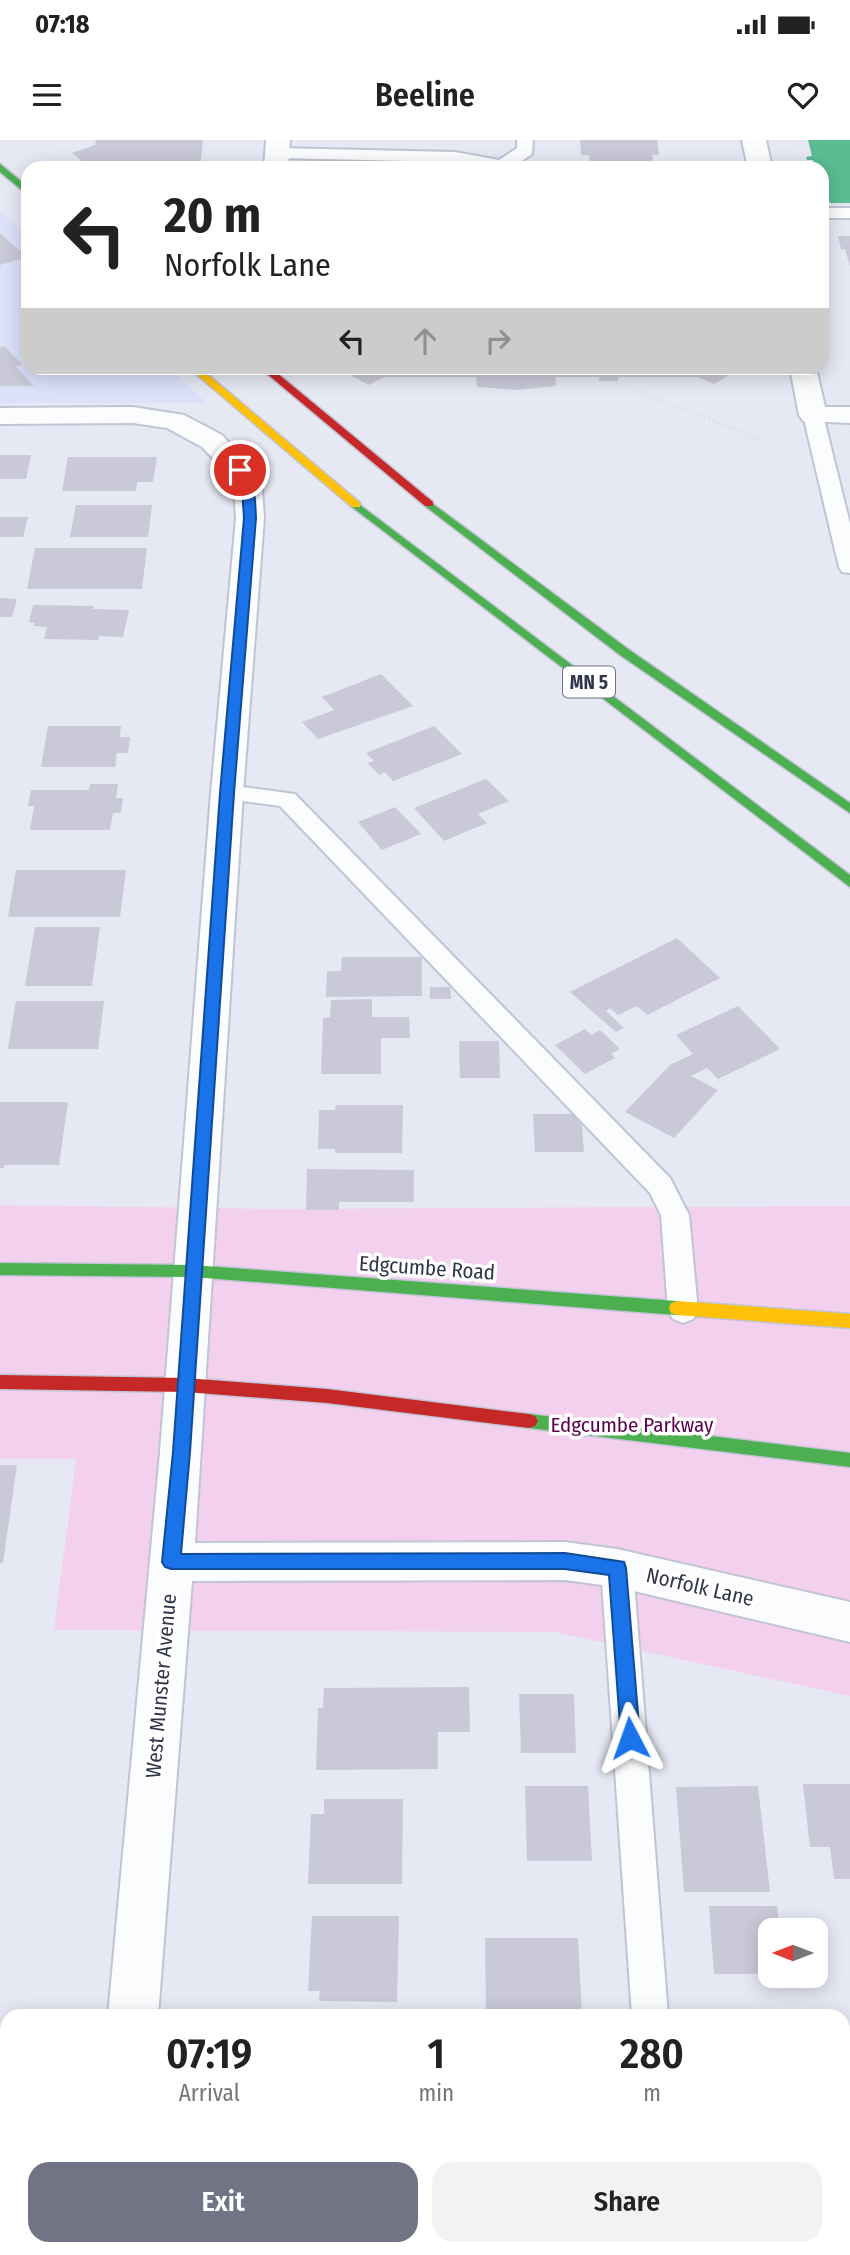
<!DOCTYPE html>
<style>
:root{--surface:#fff;--page:#f2f2f2;--text:#222;--muted:#767676;--accent:#707485}
body{margin:0;font-family:"Fira Sans Condensed",sans-serif;background:var(--page);color:var(--text);height:100vh;display:flex;flex-direction:column;font-size:26px;white-space:nowrap}
*{box-sizing:border-box;margin:0}
p{font-size:23px;color:var(--muted)}
.icon{flex:none;width:38px;height:38px;fill:none;stroke:currentColor;stroke-width:2;stroke-linecap:round;stroke-linejoin:round}
.map{position:relative;flex:1;overflow:hidden}
.drawer{position:absolute;left:0px;top:1869px;width:850px;height:247px;display:flex;flex-direction:column;background:var(--surface);border-radius:21px 21px 0 0;box-shadow:0 4px 18px #0003}
.drawer>*{flex:none}
.guide{position:absolute;left:21px;top:21px;width:808px;height:214px;border-radius:21px;box-shadow:0 4px 18px #0003;background:#fff;color:var(--text);overflow:hidden}
.needle{width:46px;rotate:270deg}
.controls{position:absolute;left:758px;top:1778px;display:grid;gap:14px}
.controls a{display:grid;place-items:center;width:70px;height:70px;border-radius:14px;background:var(--surface);box-shadow:0 4px 18px #0003;font-size:35px}
.pin{position:absolute;display:grid;place-items:center;width:60px;height:60px;color:#fff;margin:-30px;border:4px solid #fff;border-radius:50%;box-shadow:0 2px 7px #0007}
.me{position:absolute;width:77px;margin:-38px;rotate:356deg;stroke-linejoin:round;filter:drop-shadow(0 0 5px #0008)}
.turn{display:flex;align-items:center;gap:24px;height:147px;padding:0 28px;font-size:32px}
.turn .icon{width:91px;height:91px;stroke-width:2.5}
.turn b{display:block;font-size:49px;line-height:60px}
.lanes{display:flex;align-items:center;height:66px;padding:0 28px;background:#0003;justify-content:center;gap:35px;direction:ltr}
.lanes .off{opacity:.35}
.eta{display:flex;justify-content:space-evenly;align-items:center;height:119px;text-align:center}
.eta b{font-size:42px;font-weight:600;line-height:49px}
.button{display:flex;gap:14px;margin-top:auto;padding:14px 28px}
.button a{flex:1;height:80px;border-radius:21px;background:var(--accent);color:#fff;font-size:28px;font-weight:600;line-height:80px;text-align:center}
.button a+a{background:var(--page);color:var(--text)}
.status{display:flex;justify-content:space-between;align-items:center;height:49px;padding:0 35px;background:var(--surface);direction:ltr}
.status svg{height:19px;fill:currentColor}
header{display:flex;justify-content:space-between;align-items:center;height:91px;padding:0 28px;background:var(--surface);font-size:32px;font-weight:600}
.map>svg:first-child{display:block}
.built{fill:#dce1fa}
.green{fill:#f2d0ee}
.water{fill:#5bbc93}
.building{fill:#cac9d8}
.lines{fill:none;stroke-linecap:round;stroke-linejoin:round}
.lane-casing{stroke:#c1c4d4;stroke-width:4}
.street-casing{stroke:#c1c4d4;stroke-width:4}
.fast-casing{stroke:#c1c4d4;stroke-width:3}
.slow-casing{stroke:#c1c4d4;stroke-width:3}
.jam-casing{stroke:#c1c4d4;stroke-width:3}
.path{stroke:#d7d8dc;stroke-width:2.5;stroke-dasharray:1 3.5;stroke-linecap:butt}
.lane{fill:#fbfcfd;fill-rule:evenodd}
.street{fill:#fbfcfd;fill-rule:evenodd}
.fast{fill:#4caf50;fill-rule:evenodd}
.slow{fill:#ffc107;fill-rule:evenodd}
.jam{fill:#c62828;fill-rule:evenodd}
.route{fill:#1a73e8;stroke:#114b97;stroke-width:2}
.labels{text-anchor:middle;dominant-baseline:central;stroke-width:7;stroke-linejoin:round;paint-order:stroke}
.shield{fill:#fff;stroke:#6f7280;stroke-width:2}
.shield-label{font-size:19px;font-weight:bold;fill:#313549}
.street-label{font-size:21px;fill:#313549;stroke:#fff}
.park-label{font-size:21px;fill:#5d034e;stroke:#fff}
</style>
<div class="status"><b>07:18</b><svg viewBox="0 0 49 12"><path d="M0 12V9h3v3zM5 12V6h3v6zM10 12V3h3v9zM15 12V0h3v12zM26 1h20v11H26zM47 4h2v5h-2z"/></svg></div>
<header><svg class="icon" aria-label="menu" viewBox="0 0 24 24"><path d="M4 6h16M4 12h16M4 18h16"/></svg>Beeline<svg class="icon" aria-label="heart" viewBox="0 0 24 24"><path d="M12 20l-8-8c-3-5 5-10 8-4 3-6 11-1 8 4z"/></svg></header>
<div class="map">
<svg width="850" height="2115" viewBox="0 0 850 2115">
<rect width="100%" height="100%" fill="#e6e8f4"/>
<path class="built" d="M0,70L28,96V228H169L207,263H0Z"/>
<path class="green" d="M0,1065L279,1069L850,1066V1556L555,1492L54,1490L76,1319H0Z"/>
<path class="water" d="M808,0H850V63H831L823,58L822,28H815L813,20H807L806,17L812,16Z"/>
<path class="building" d="M96,0H203L200,28H90L72,13L95,5Z
M580,0H657L659,15H652L654,28H590L589,15H581Z
M0,93L27,117L0,125Z
M838,96H850V126L845,109H841Z
M4,206L22,224L16,227L34,246H0V208Z
M337,228H741L714,244L698,237H618V241H599V237H555L556,246L517,250L477,247L476,237H384L369,245Z
M0,315H31L26,339H0Z
M68,317H157L153,342H137L136,351H62Z
M76,365H152L148,397H70Z
M0,377H28L23,397H0Z
M35,408H147L142,449H27Z
M0,458L17,459L12,477H0Z
M33,465L94,466L93,469L129,470L123,497L99,496V500L44,499L47,487L33,486L35,483L29,482Z
M381,534L413,566L318,599L302,582L334,570L322,557Z
M48,586H121L120,597H130L128,613H117L115,627H41Z
M434,586L462,614L393,641L385,632L379,635L368,623L374,621L366,613Z
M486,639L509,661L478,674L487,683L444,701L414,668Z
M90,644H118L116,658H123L121,673H113L110,690H30L34,666H28L31,650H89Z
M395,667L421,694L382,710L358,682Z
M16,730H126L120,777H8Z
M35,787H100L92,846H25Z
M677,798L720,838L647,875L637,866L618,875L610,868L606,871L624,888L616,892L570,852Z
M342,817H422V856L326,857L327,831H341Z
M430,847H450L451,859H430Z
M372,859V877H409L410,898H381V934H321L323,878L330,877L331,860Z
M16,861H104L98,909H8Z
M738,866L780,909L718,939L707,928L691,936L718,950L674,998L625,972L670,925L693,914L676,895Z
M585,889L592,895L600,890L620,909L611,914L615,918L585,934L555,905Z
M459,901H499L500,938H460Z
M0,962H68L59,1025H4V1028H0Z
M336,965H403L402,1013H335V1009H318L319,970H335Z
M533,974H581L584,1012H535Z
M307,1029L414,1030V1062H339V1070H306Z
M0,1325H17L3,1423H0Z
M469,1547L470,1592H438V1629L316,1630L318,1568H323L324,1548Z
M519,1554H574L576,1613H521Z
M803,1644H850V1739H834L830,1707H810Z
M525,1646H588L592,1721H527Z
M758,1646L770,1752H684L676,1647Z
M324,1659H403L402,1744H308L311,1674H324Z
M709,1766H777L780,1790H770V1834H714Z
M312,1776H399L397,1862L319,1861L320,1851H308Z
M485,1798H578L582,1876H486Z
M844,1898H850V1979H844Z
M312,2109H441V2115H312Z
M528,2109H604V2114H528Z"/>
<g class="lines">
<g class="lane-casing">
<path id="lane" d="M517,0H533L532,14L517,24L521,28H486L455,22L277,18L269,13L277,8L455,12L499,20L517,8Z
M822,68H850V78H822Z
M813,269L820,271L823,275L850,384V433L842,432L839,427L803,275L806,271Z
M227,645L295,654L670,1038L689,1075L698,1171L693,1179L683,1183L673,1179L668,1171L661,1075L650,1053L280,666L219,658L215,653L219,648Z
M617,1414L628,1418L633,1428L668,1876H632L601,1428L606,1418Z
M648,2109H686L687,2115H647Z"/>
</g>
<g class="street-casing">
<path id="street" d="M266,0H290L288,28H264Z
M742,0H766L772,28H748Z
M790,228H816L825,267H850V283L803,281L799,275Z
M133,267L184,275L222,295L254,330L262,349L264,378L243,653L195,1403L565,1402L617,1409L850,1462V1502L617,1447L565,1440L192,1441L158,1876H108L160,1312L211,653L236,378L234,349L227,333L202,307L167,288L133,283L0,284V268Z
M87,2109H141L140,2115H86Z"/>
</g>
<g class="fast-casing">
<path id="fast" d="M0,24L28,47V55L0,32Z
M429,361L628,509L850,663V673L620,515L425,366V362Z
M356,362L850,735V747L352,367L350,365Z
M0,1123L192,1125L677,1161L683,1163L685,1168L683,1173L677,1175L192,1137L0,1135Z
M529,1274L850,1313V1327L529,1288L523,1286L520,1281L523,1276Z"/>
</g>
<g class="slow-casing">
<path id="slow" d="M189,228H200L360,363V367H352Z
M677,1161L850,1174V1188L677,1175L671,1173L669,1168L671,1163Z"/>
</g>
<g class="jam-casing">
<path id="jam" d="M260,228H271L433,362V366H425Z
M0,1235L185,1238L327,1249L529,1274L535,1276L538,1281L535,1286L529,1288L327,1263L185,1252L0,1249Z"/>
</g>
<path class="path" d="M612,241L762,300"/>
<use href="#lane" class="lane"/>
<use href="#street" class="street"/>
<use href="#fast" class="fast"/>
<use href="#slow" class="slow"/>
<use href="#jam" class="jam"/>
</g>
<path class="route" d="M240,326C256,335 255,362 256,378L234,653L190,1312L181,1414L565,1413L624,1422L626,1428L640,1598L637,1605L630,1607L623,1605L621,1598L609,1435L565,1429H171L165,1427L162,1422L173,1312L220,653L244,378L242,349L234,330Z"/>
<g class="labels">
<rect class="shield" x="563" y="526.5" width="52" height="31" rx="5"/>
<g class="shield-label">
<text x="589" y="542">MN 5</text>
</g>
<g class="street-label">
<text transform="translate(427 1128) rotate(4)">Edgcumbe Road</text>
<text transform="translate(700 1447) rotate(13)">Norfolk Lane</text>
<text transform="translate(161 1546) rotate(-85)">West Munster Avenue</text>
</g>
<g class="park-label">
<text x="632" y="1285">Edgcumbe Parkway</text>
</g>
</g>
</svg>
<div class="controls">
<a><svg class="needle" viewBox="-14 -14 28 28"><path d="M0-13l5 13h-10z" fill="#e53935"/><path d="M0 13l5-13h-10z" fill="#767676"/></svg></a>
</div>
<div class="pin" style="left:240px;top:330px;background:#d93025"><svg class="icon" aria-label="arrive" viewBox="0 0 24 24"><path d="M6 21V4h12l-3 4 3 4H6"/></svg></div>
<svg class="me" style="left:630px;top:1598px" viewBox="-20 -20 40 40"><path d="M0-17L14 15 0 8-14 15z" fill="#1a73e8" stroke="#fff" stroke-width="4"/></svg>
<div class="guide">
<div class="turn"><svg class="icon" aria-label="left" viewBox="0 0 24 24"><path d="M17 20v-9H6M10 6l-5 5 5 5"/></svg><div><b>20 m</b>Norfolk Lane</div></div>
<div class="lanes"><svg class="icon" aria-label="left" viewBox="0 0 24 24"><path d="M17 20v-9H6M10 6l-5 5 5 5"/></svg><svg class="icon off" aria-label="ahead" viewBox="0 0 24 24"><path d="M12 20V5M6 11l6-6 6 6"/></svg><svg class="icon off" aria-label="right" viewBox="0 0 24 24"><path d="M7 20v-9h11M14 6l5 5-5 5"/></svg></div>
</div>
<section class="drawer">
<div class="eta">
<div><b>07:19</b><p>Arrival</p></div>
<div><b>1</b><p>min</p></div>
<div><b>280</b><p>m</p></div>
</div>
<div class="button"><a>Exit</a><a>Share</a></div>
</section>
</div>
